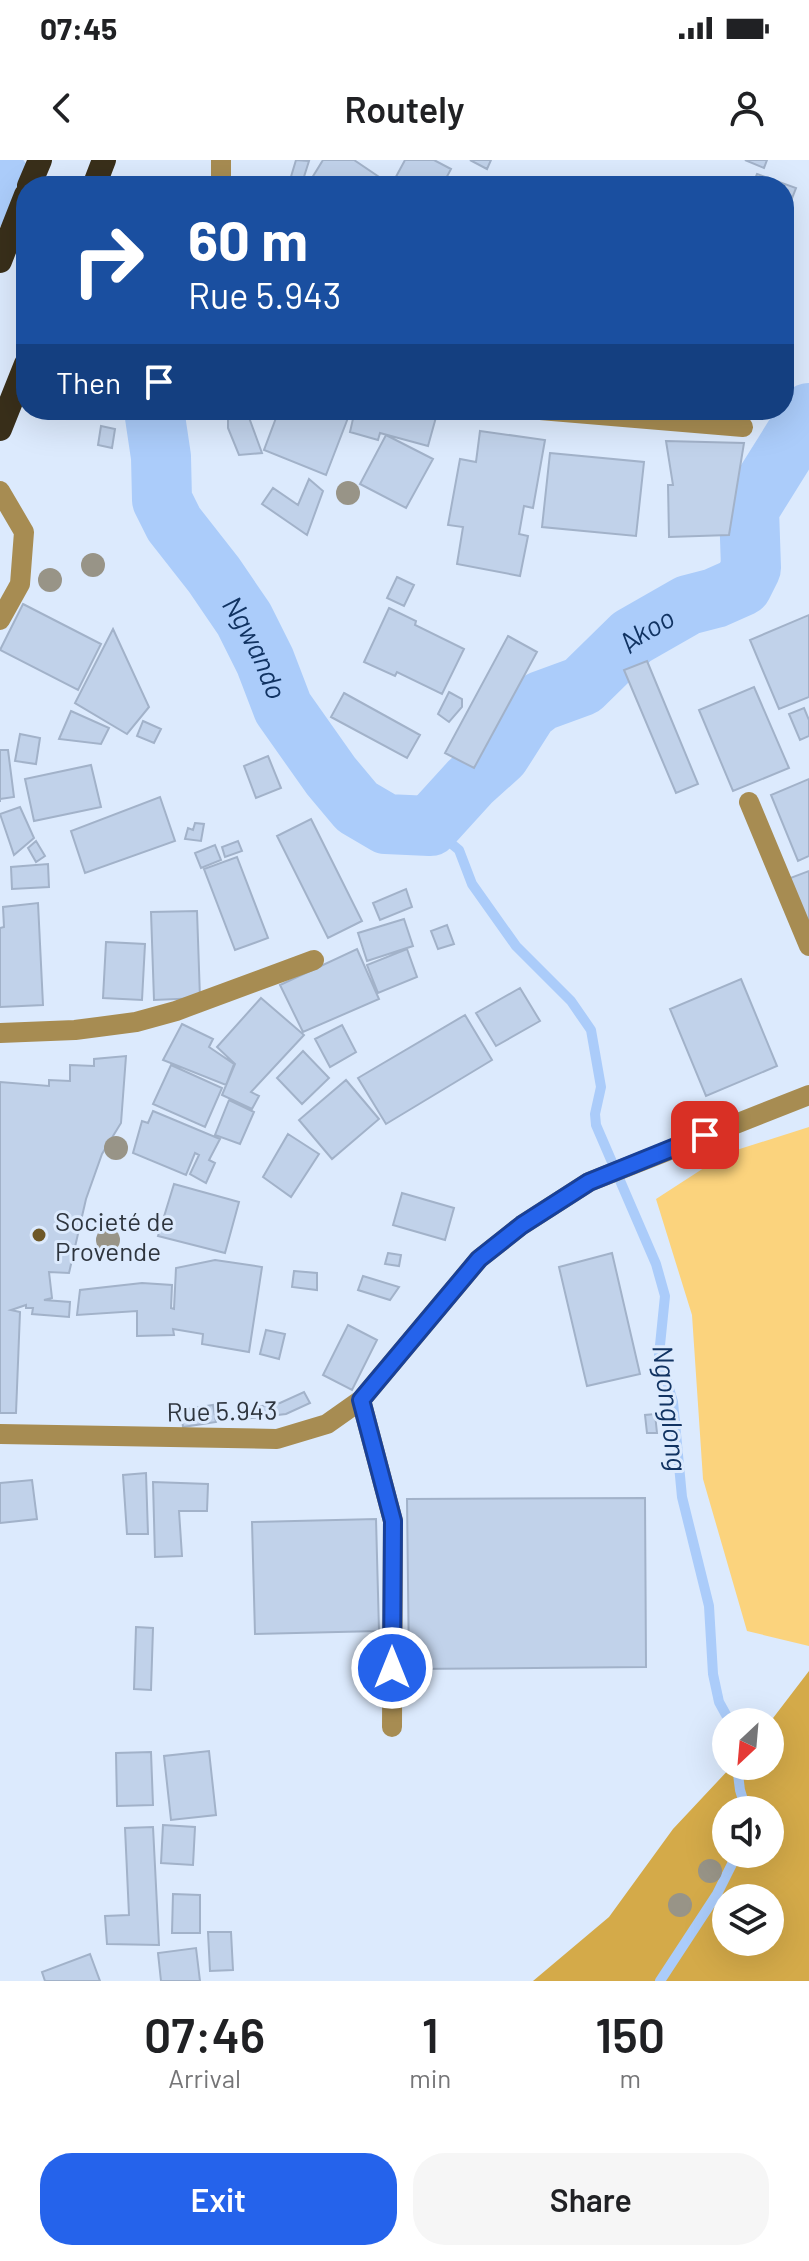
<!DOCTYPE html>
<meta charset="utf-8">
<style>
:root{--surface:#fff;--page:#f6f6f6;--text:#202124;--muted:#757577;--accent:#2563eb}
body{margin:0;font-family:Barlow,sans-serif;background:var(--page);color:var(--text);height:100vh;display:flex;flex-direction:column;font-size:30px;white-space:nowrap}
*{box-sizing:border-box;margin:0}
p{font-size:26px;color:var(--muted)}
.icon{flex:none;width:44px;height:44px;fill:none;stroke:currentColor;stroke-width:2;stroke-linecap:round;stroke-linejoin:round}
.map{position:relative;height:1821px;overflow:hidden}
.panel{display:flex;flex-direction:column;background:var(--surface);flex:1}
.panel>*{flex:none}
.top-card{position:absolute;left:16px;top:16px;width:778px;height:244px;border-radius:32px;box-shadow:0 8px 32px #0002;background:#1a4fa0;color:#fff;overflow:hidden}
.needle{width:52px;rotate:206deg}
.buttons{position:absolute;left:712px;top:1548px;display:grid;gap:16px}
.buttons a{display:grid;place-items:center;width:72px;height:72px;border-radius:50%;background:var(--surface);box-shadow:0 8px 32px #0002;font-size:40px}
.pin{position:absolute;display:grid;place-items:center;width:68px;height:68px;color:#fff;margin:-34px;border-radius:16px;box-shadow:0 4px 12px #0006}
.me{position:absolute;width:88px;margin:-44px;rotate:0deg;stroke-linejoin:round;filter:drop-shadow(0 0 6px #0008)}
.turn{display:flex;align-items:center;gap:28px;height:168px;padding:0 40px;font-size:36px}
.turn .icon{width:104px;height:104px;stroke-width:2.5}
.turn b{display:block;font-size:56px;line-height:68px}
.then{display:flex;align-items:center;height:76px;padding:0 40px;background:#0003;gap:16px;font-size:30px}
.eta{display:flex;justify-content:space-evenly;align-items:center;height:136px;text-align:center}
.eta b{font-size:48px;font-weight:600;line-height:56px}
.cta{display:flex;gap:16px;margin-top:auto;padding:16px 40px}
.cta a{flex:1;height:92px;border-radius:32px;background:var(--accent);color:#fff;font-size:32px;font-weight:600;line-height:92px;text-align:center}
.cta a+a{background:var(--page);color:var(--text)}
.status{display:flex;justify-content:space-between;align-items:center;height:56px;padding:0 40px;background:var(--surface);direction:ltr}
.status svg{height:22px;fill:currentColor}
header{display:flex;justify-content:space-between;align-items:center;height:104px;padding:0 40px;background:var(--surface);font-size:36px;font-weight:600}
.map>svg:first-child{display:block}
.green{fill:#fbd37d}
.forest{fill:#d4aa49;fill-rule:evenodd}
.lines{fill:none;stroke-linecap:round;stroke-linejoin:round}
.stream{stroke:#abccfa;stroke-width:10}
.river{stroke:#abccfa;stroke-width:60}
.building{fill:#c1d2ea;stroke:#a2b2c9;stroke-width:2}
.minor{stroke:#a78c52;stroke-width:20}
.highway{stroke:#392f1a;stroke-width:24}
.tree{fill:#989487}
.route-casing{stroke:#184099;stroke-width:20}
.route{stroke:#2563eb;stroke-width:14}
.poi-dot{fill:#6e5828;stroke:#dceafd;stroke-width:3}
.labels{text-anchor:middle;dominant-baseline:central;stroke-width:6;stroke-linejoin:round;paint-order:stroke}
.poi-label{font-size:26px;fill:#2e353e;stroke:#dceafd;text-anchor:start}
.street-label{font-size:26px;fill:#2e353e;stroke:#dceafd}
.water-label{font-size:28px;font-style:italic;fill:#113362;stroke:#dceafd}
</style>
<div class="status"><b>07:45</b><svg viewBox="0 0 49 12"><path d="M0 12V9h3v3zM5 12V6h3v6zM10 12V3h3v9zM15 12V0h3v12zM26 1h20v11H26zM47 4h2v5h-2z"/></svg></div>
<header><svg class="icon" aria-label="back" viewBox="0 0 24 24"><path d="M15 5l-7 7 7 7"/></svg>Routely<svg class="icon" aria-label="person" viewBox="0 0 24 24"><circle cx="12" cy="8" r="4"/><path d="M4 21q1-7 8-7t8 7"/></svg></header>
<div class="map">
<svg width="809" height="1821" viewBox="0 0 809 1821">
<rect width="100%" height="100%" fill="#dceafd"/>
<path class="green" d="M809,967V1486L747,1471L703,1319L692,1155L656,1039L727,993Z"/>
<path class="forest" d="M809,1511V1821H533L609,1757L673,1669L732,1606H770V1562ZM726,1650H770V1694H726ZM726,1738H770V1782H726Z"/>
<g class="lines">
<path class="stream" d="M430,666L459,690L472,724L516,786L571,841L591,870L601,927L595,954L596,965L656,1104L665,1136L659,1195L673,1242L682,1337L709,1446L713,1514L719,1542L730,1562
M737,1606L740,1630L746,1650
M660,1821L717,1734L737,1694"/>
<g class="river">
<path d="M0,19L26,50"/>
<path id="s1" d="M154,250L161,297L162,340L174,364L214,415L244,459L265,501L283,548L331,616L357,647L386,664L430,666L470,622L500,595L528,551L541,541L582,526L632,477L688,445L715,438L742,426L751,408L749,349L809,253"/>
</g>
</g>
<path class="building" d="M296,0L309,1L302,23L290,20Z
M323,0H354L391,25L307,26Z
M405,0H434L451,9L442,26H391Z
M470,0H491L487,9Z
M745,0H767L764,8Z
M757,14L796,28L784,59V26H752Z
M228,250H258V254L247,252L262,293L239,295L228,268Z
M279,250H351L326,315L264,290Z
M355,250H438L428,286L380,273L378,280L350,272Z
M673,250H739L740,255Z
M101,266L115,269L112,288L98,285Z
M480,271L545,280L533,348L524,346L519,374L528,376L520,416L457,404L463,367L448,365L460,299L476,302Z
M386,275L433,299L406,348L360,324Z
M666,281L744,283L729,375L669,377L668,325H673Z
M550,293L644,302L636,376L542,367Z
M309,319L323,331L307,375L262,344L273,328L298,345Z
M397,417L414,425L404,446L387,438Z
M23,444L101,484L78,530L0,490Z
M389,448L416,461L415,465L464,489L442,534L397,512L395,516L364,502Z
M809,455V537L779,549L750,480Z
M113,469L149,547L127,574L75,543Z
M508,476L537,492L474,608L445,593Z
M647,501L698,624L676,633L624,510Z
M754,527L789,608L733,631L699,550Z
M449,532L462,539V547L449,562L438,554Z
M344,533L420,575L407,598L331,557Z
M804,548L809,560V576L800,580L789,554Z
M71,551L109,568L101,584L59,579Z
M143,561L161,569L154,583L137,576Z
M20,574L40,578L36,604L15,601Z
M0,590H8L14,637L0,639V642Z
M268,596L281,628L256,638L244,606Z
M91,605L101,647L34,661L25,619Z
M809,619V696L798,701L771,635Z
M160,637L175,681L85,713L71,671Z
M20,647L34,678L14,695L0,654Z
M311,659L362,761L328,778L277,676Z
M195,663L204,664L201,681L185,679L188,668L193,670Z
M36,681L45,696L36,702L28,688Z
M238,681L242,691L225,697L222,687Z
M215,685L221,700L201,708L195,693Z
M237,697L268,778L235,790L204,709Z
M48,704L49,727L12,729L11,707Z
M809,711V778L785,720Z
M406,729L412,747L380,760L373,743Z
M38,743L43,845L0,847V768L4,767L3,747Z
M197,751L200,838L154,840L151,752Z
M404,759L413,786L367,801L358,773Z
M447,765L454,784L438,789L431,771Z
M106,782L145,784L142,840L103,838Z
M357,789L379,839L303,872L280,825Z
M407,789L417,817L378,833L367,805Z
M741,819L777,906L706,936L670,849Z
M520,828L540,861L496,886L476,853Z
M261,838L304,875L251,932L259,936L252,949L222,935L235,904L217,887Z
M465,855L492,900L386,964L358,918Z
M182,864L213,879L209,887L234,904L226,925L163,900Z
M342,865L356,892L330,907L315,879Z
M303,891L329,918L302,944L277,918Z
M126,896L121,963L102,994L86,1039L69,1113L49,1112L52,1138L44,1140L70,1142L69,1157L32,1154L33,1148H26V1145L11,1150L20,1152L16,1253H0V922L49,926V920L70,921V905L94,906V899Z
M171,905L222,928L205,967L153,944Z
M346,920L379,959L332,999L299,960Z
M229,940L254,952L240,984L215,975Z
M153,951L220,979L209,1000L215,1003L206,1023L190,1014L199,995L195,993L186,1015L133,993L142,961L148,963Z
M288,974L319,994L291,1037L263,1017Z
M174,1024L239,1042L225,1093L158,1076Z
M402,1033L454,1048L445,1080L393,1065Z
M388,1093L401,1095L399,1106L385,1104Z
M612,1093L640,1214L587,1226L559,1107Z
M215,1100L262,1107L249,1192L202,1184L203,1174L173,1169L174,1175L137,1176V1151L77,1155L80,1130L142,1123L172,1125L171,1148L174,1149L176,1108Z
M294,1111L317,1113V1130L292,1127Z
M363,1116L399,1127L390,1140L358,1130Z
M348,1165L377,1180L352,1230L323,1215Z
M266,1170L285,1174L279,1199L260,1194Z
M304,1232L310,1243L286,1254L243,1259V1249L280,1243Z
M213,1245L216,1262L183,1267L181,1250Z
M655,1254L657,1273H647L645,1255Z
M146,1313L148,1374H127L123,1315Z
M32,1320L37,1359L0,1363V1323Z
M153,1322L208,1324L207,1351H179L182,1396L155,1397Z
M645,1338L646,1507L409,1509L407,1339Z
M376,1359L379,1471L255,1474L252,1362Z
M136,1467L153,1468L151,1530L134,1529Z
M209,1591L216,1655L171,1660L164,1596Z
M151,1592L153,1645L117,1646L116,1593Z
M163,1665L195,1667L193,1705L161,1703Z
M153,1667L159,1785L107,1784L105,1756L129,1755L125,1668Z
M173,1734L200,1735V1773H172Z
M208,1772H231L233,1810L210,1811Z
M196,1788L200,1821H161L158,1793Z
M90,1794L100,1821H45L42,1812Z"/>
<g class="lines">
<path class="minor" d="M221,0V26
M540,250L743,267
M0,331L24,372L20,424L0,460
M749,642L809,786
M0,873L75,870L136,862L176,851L314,800
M361,1240L393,1361L392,1567
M0,1274L277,1279L327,1264L361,1240L479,1099L522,1065L589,1022L809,935"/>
<path class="highway" d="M29,26L40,0
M94,26L104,0
M0,101L26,35
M0,269L26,204"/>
</g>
<g class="tree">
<circle cx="348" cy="333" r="12"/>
<circle cx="93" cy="405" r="12"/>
<circle cx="50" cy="420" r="12"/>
<circle cx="116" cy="988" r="12"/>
<circle cx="108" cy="1080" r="12"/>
<circle cx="710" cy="1711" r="12"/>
<circle cx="680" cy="1745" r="12"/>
</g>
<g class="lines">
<g class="route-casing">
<path id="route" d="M392,1508L393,1361L361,1240L479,1099L522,1065L589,1022L705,975"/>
</g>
<use href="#route" class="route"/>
</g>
<circle class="poi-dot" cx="39" cy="1075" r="8"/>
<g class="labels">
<g class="poi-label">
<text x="55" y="1060">Societé de<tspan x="55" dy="30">Provende</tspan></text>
</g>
<g class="street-label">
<text transform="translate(222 1250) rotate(-1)">Rue 5.943</text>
</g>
<g class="water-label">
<text stroke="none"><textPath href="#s1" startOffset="832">Akoo</textPath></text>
<text stroke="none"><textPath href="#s1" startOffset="266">Ngwando</textPath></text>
<text transform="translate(671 1248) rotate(83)">Ngonglong</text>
</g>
</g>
</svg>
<div class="buttons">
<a><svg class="needle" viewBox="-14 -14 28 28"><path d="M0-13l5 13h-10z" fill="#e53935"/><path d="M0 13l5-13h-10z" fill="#757577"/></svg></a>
<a><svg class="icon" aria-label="sound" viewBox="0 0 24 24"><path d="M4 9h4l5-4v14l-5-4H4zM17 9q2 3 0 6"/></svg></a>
<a><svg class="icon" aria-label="layers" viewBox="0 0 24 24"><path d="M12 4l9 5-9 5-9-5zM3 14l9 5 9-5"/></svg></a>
</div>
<div class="pin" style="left:705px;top:975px;background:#d93025"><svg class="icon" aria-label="arrive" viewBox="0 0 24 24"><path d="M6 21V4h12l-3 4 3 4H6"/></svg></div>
<svg class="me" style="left:392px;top:1508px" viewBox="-20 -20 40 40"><circle r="17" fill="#2563eb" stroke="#fff" stroke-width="3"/><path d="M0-11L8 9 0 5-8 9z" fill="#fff"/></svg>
<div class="top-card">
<div class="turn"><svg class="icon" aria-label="right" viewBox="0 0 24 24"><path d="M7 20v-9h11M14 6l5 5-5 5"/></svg><div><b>60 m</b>Rue 5.943</div></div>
<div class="then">Then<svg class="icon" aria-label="arrive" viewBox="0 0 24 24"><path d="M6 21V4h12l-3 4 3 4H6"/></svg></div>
</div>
</div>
<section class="panel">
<div class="eta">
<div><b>07:46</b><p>Arrival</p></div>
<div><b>1</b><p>min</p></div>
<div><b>150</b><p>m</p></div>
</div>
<div class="cta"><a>Exit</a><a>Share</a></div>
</section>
